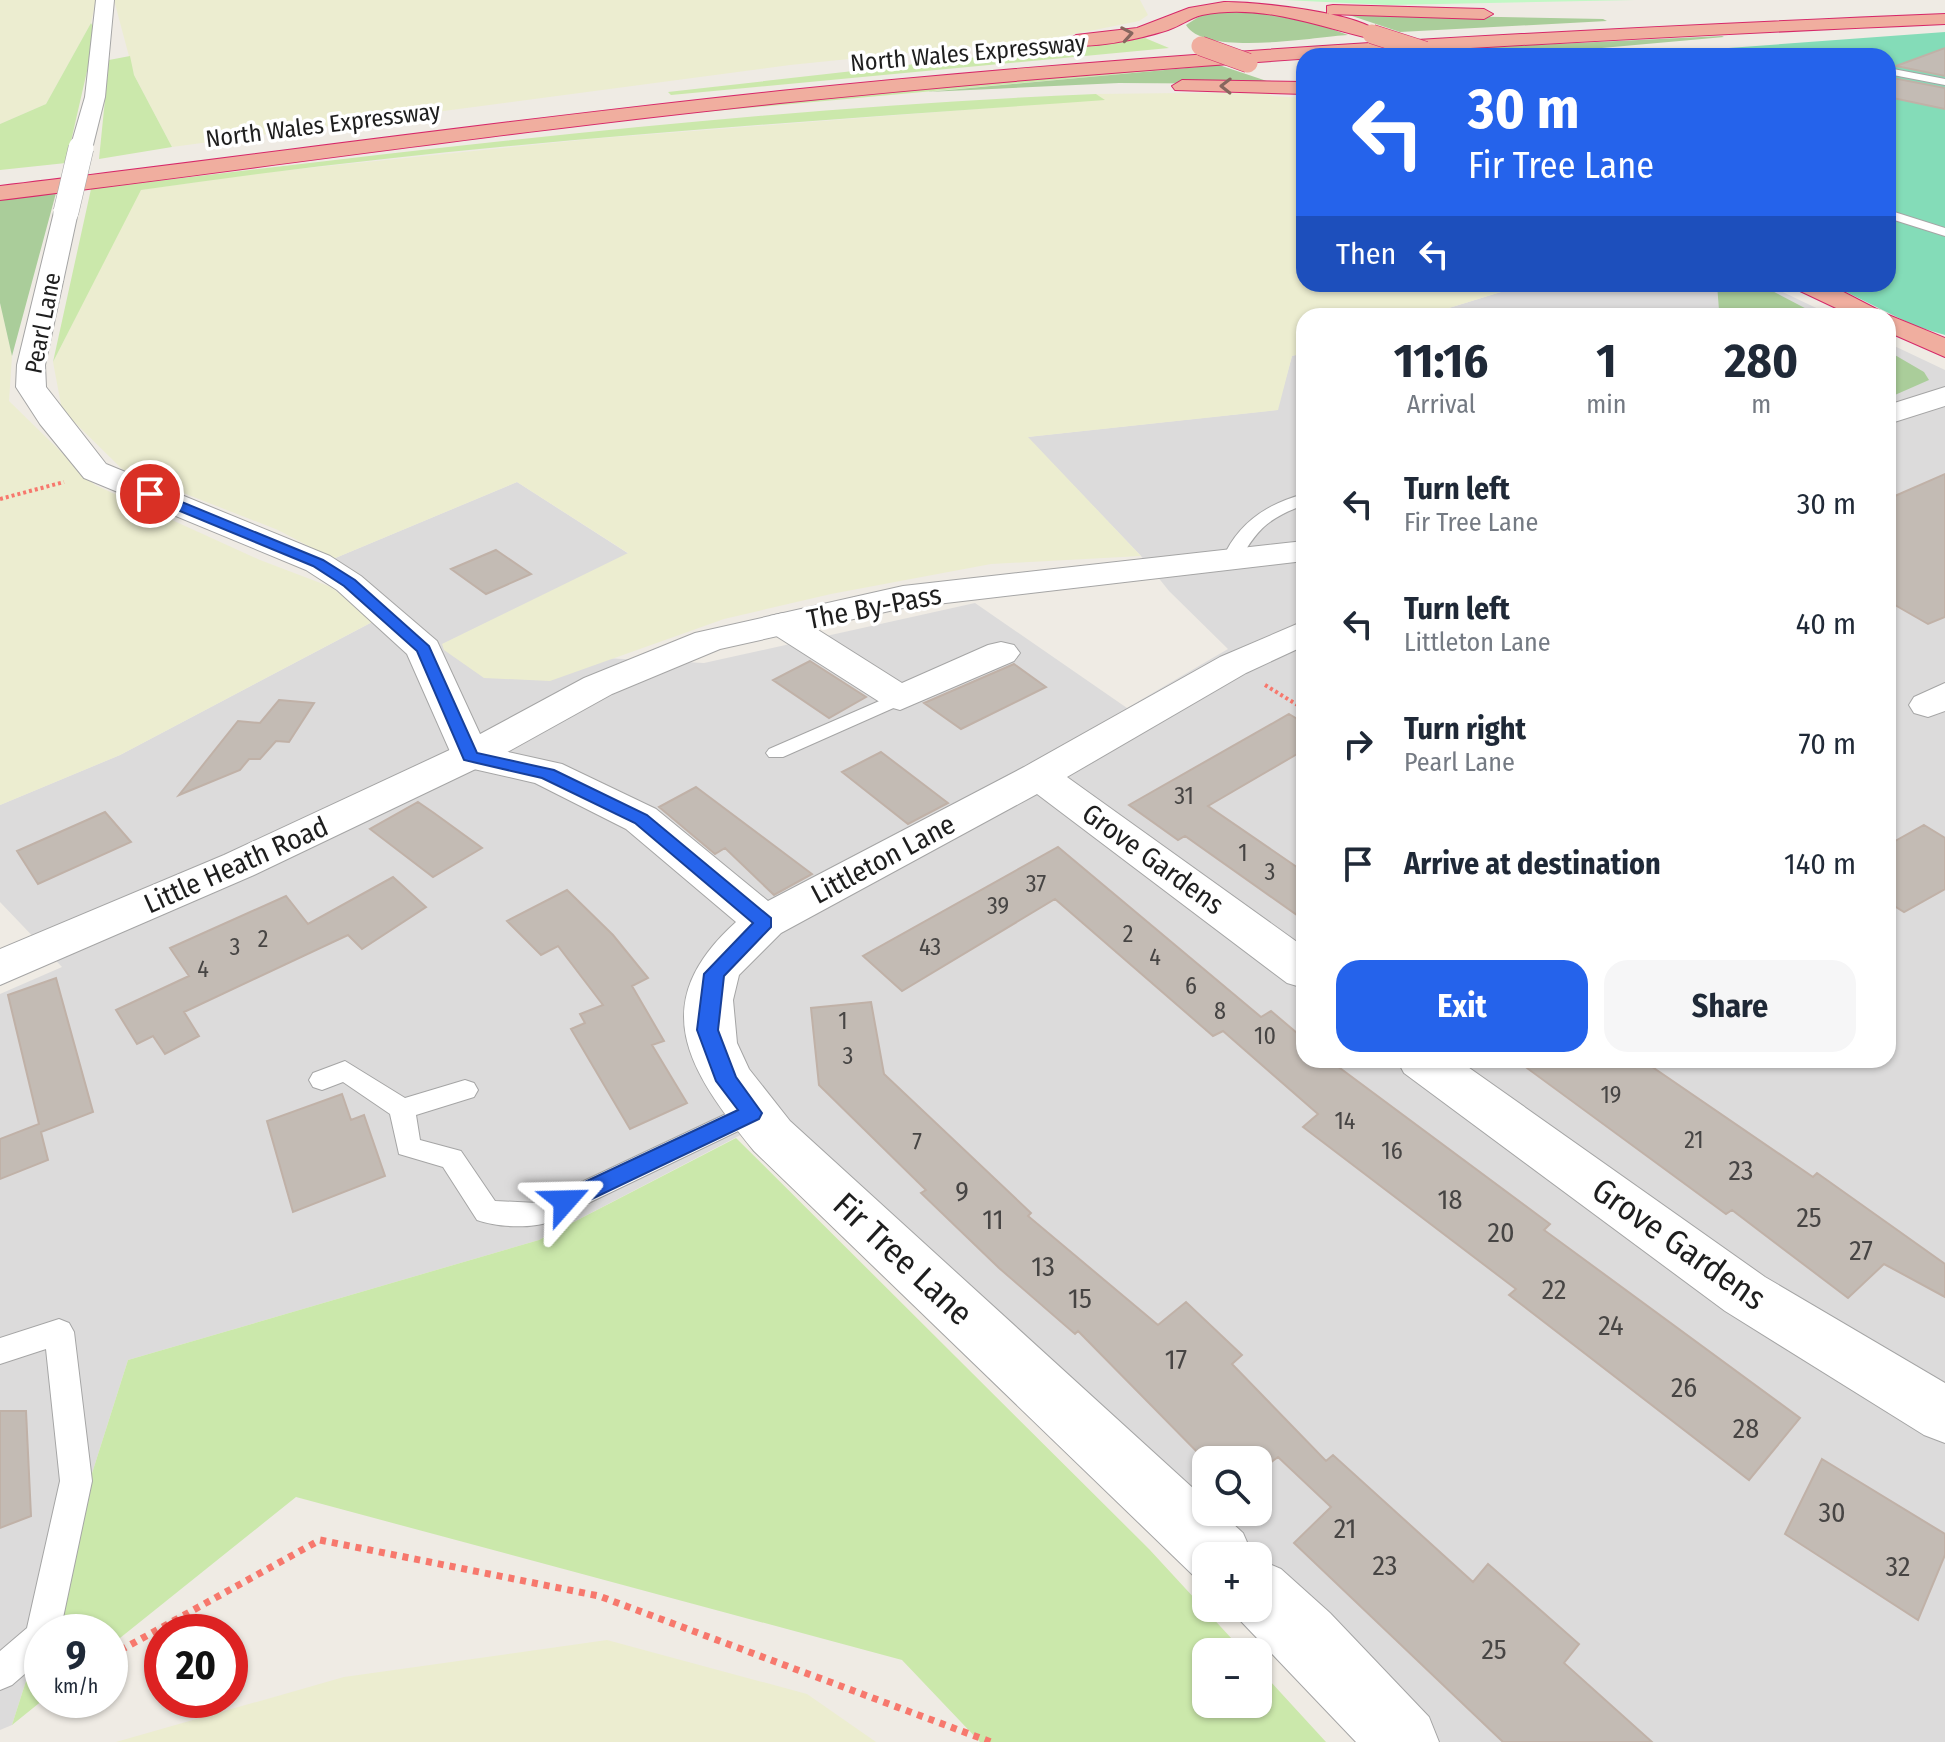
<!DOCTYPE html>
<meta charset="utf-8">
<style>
:root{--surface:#fff;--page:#f6f6f7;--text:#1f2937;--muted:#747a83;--accent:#2563eb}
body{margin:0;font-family:"Fira Sans Condensed",sans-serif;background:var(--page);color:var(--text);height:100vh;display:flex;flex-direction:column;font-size:30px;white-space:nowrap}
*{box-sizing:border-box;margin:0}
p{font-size:26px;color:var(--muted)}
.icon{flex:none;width:44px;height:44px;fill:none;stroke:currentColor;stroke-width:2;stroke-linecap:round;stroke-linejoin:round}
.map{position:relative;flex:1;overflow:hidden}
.sheet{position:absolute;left:1296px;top:308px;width:600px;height:760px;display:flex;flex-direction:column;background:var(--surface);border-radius:24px;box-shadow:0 2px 6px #0004}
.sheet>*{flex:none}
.guide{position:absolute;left:1296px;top:48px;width:600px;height:244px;border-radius:24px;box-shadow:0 2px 6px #0004;background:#2563eb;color:#fff;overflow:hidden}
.fabs{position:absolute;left:1192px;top:1446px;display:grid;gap:16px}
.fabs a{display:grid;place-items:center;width:80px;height:80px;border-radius:16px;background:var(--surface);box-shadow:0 2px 6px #0004;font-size:40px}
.speed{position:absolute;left:24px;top:1614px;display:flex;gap:16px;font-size:40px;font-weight:700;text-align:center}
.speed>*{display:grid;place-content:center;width:104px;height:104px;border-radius:50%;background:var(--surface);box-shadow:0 2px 6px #0004;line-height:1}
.speed small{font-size:20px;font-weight:400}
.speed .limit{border:12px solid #d22;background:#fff;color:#111}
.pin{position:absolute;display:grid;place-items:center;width:68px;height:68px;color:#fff;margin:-34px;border:4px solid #fff;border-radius:50%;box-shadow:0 2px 8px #0007}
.me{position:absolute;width:88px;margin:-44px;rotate:65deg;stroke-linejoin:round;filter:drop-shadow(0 0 6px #0008)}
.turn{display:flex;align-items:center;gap:28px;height:168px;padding:0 40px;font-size:36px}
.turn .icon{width:104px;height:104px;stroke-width:2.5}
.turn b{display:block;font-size:56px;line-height:68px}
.then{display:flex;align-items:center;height:76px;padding:0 40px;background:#0003;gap:16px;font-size:30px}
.eta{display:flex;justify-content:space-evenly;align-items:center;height:136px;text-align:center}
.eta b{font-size:48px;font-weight:700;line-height:56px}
.cta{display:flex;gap:16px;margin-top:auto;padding:16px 40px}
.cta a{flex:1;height:92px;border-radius:24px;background:var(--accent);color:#fff;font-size:32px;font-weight:700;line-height:92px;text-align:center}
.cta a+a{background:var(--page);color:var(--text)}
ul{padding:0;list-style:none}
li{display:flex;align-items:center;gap:24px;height:120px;padding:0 40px}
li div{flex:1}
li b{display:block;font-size:30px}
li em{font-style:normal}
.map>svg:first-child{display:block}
.residential{fill:#dcdbdb;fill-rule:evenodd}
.farmland{fill:#ecedd0}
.grass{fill:#cbe8ab}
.forest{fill:#aacd9a}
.park{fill:#c2f8c5}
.pitch{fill:#84dcb8}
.building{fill:#c3bbb4;stroke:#c0b1a7;stroke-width:2}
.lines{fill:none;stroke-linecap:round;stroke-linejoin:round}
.service-casing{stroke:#a5a5a5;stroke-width:2}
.minor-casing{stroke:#a5a5a5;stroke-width:2}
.tertiary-casing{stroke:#a5a5a5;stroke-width:2}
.trunk-casing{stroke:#d62869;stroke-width:2}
.path-far1{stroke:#f7786d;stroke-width:4;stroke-dasharray:3 3;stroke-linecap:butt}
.path{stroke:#f7786d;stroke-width:7;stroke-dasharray:6 6;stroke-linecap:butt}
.service{fill:#fff;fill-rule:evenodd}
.minor{fill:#fff;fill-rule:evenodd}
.tertiary{fill:#fff;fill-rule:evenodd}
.trunk{fill:#f0ae9f;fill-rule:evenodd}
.minor-bridge-far1-casing{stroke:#a5a5a5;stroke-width:20;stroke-linecap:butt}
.minor-bridge-casing{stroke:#a5a5a5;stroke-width:26;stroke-linecap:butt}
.trunk-bridge-casing{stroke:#d62869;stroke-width:20;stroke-linecap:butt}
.minor-bridge-far1{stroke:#fff;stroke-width:19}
.minor-bridge{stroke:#fff;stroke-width:25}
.trunk-bridge{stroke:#f0ae9f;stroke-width:19}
.oneway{stroke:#87665e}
.route{fill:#2563eb;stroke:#184099;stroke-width:2}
.labels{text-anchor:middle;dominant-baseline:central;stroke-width:7;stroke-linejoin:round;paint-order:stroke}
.far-street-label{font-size:24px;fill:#1e1e1e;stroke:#fff}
.number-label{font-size:24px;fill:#474544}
.street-label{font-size:28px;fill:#1e1e1e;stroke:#fff}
.near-number-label{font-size:28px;fill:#474544}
.near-street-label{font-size:34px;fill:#1e1e1e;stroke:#fff}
</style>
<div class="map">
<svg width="1945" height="1742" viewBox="0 0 1945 1742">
<rect width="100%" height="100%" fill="#efebe4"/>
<path class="residential" d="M1527,284H1766L1833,316H1423Z
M1888,343L1945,370V1742H1429L1258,1578V1556H1235L775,1117L539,1240L128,1360L12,1725L0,1730V994L62,967L0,902V805L120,755L397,609L333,559L517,482L629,554L443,644L444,650L704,663L975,603L1127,708L1228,649L1169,591L1141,556L1027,437L1277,410L1292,356L1304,353V1060H1888ZM1206,1460H1258V1512H1206Z"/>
<path class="farmland" d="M0,0H96L91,23L46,104L0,124Z
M114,0H1140L1148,15L1139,21L1055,38L790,65L172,147L134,75Z
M1267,92L1272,96L1304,98V284H1527L1423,316H1304V353L1292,356L1278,410L1028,437L1141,556L991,564L831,594L724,619L550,681L484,678L444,650L442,644L628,553L517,482L333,559L278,530L122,469L62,410L53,362L140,190L260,173L591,139L1103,99L1096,94Z
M0,303L12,356L9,401L95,485L260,560L331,587L374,621L120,755L0,805Z
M607,1640L807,1694L876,1742H116L344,1677Z"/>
<path class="grass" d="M91,23L96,32L66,163L0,170V124L46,104Z
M1145,38L1169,48L671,95L668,92Z
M130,56L134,75L172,147L99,159L109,60Z
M1210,63L1219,65L661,116L759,103Z
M1096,94L1105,100C783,123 460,143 141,190L53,362L91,189C425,149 759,108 1096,94Z
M736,1138L1149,1549L1244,1652H1206V1704H1258V1668L1326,1742H980L902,1660L296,1497L110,1646V1632H42L43,1700L12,1725L128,1360L539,1240Z"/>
<path class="forest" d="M1243,10L1301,18L1348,35C1313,37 1205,57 1186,25L1203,14Z
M1346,14L1603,19L1607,21L1400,32Z
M1722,36L1724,37L1512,56H1473L1452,49Z
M1219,65L1276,84L1119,83L927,92Z
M56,193L12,356L0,303V199Z
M1717,284H1759L1820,316H1729L1719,310Z
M1888,351L1924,372L1929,380L1888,398Z"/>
<path class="park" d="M1284,0H1635L1388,5Z"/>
<path class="pitch" d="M1945,32V335L1915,326L1830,284H1888V56H1619Z"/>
<path class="building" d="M1945,48V76L1896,66Z
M1888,77L1945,88V109L1888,97Z
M1945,474V617L1928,624L1888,601V499Z
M496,550L531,574L486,594L451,569Z
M810,661L866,697L829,718L773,680Z
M1014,664L1046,687L961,729L924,703Z
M279,700L314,703L289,742L276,741L260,759H249L240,770L179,795L238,721L260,723Z
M1289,714L1304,723V750L1208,806L1304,872V920L1185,836L1178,840L1129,805Z
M881,752L948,803L908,824L842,772Z
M696,787L812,874L774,895L725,848L715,854L659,807Z
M418,802L434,813L482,848L433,877L370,829Z
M105,812L131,842L38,884L17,851Z
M1924,825L1945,838V889L1904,912L1888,902V845Z
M1058,847L1261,1017L1271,1011L1304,1039V1060H1329L1550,1224L1544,1230L1800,1418L1749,1480L1509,1295L1516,1289L1303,1127L1318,1114L1223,1031L1213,1036L1055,899L902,991L863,956Z
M393,877L426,907L362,949L348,935L184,1012L199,1036L165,1054L153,1036L137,1044L116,1010L189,976L170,948L286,896L308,924Z
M567,890L613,935L648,978L632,986L664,1041L652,1045L687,1103L630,1129L571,1029L585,1023L580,1014L603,1005L558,946L541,955L507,921Z
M56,978L93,1112L41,1132L48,1160L0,1179V1139L39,1124L8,995Z
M871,1002L884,1074L1031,1213L1028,1216L1158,1325L1186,1302L1242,1355L1232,1364L1326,1461L1333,1455L1473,1582L1488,1564L1579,1644L1564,1663L1652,1742H1503L1294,1543L1331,1507L1278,1457L1258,1472V1460L1206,1461L1078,1331L1075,1334L999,1268L921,1193L926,1190L819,1085L811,1008Z
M1516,1060H1642L1813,1177L1817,1173L1945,1264V1297L1884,1264L1848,1298L1732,1210L1726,1214Z
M342,1094L351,1120L364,1115L385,1176L293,1212L267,1121Z
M0,1411H26L31,1516L0,1528Z
M1822,1459L1945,1534V1555L1918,1620L1785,1534Z"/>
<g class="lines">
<g class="service-casing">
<path id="service" d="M1888,68L1945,79V85L1888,74Z
M1888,210L1945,228V236L1888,218Z
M1304,494V505C1266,519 1257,530 1237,564H1225L1222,560C1237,524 1266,504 1304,494Z
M900,692L907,694L910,698L907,702L783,757H769L766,753L769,749Z
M345,1061L405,1098L465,1080L474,1083L478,1090L474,1097L416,1115L420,1140L461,1151L495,1201L537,1203L743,1106L752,1103L761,1106L765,1113L761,1120L549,1222C529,1229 497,1227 477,1220L443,1167L399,1154L390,1114L343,1082L322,1090L313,1087L309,1080L313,1073Z
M59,1319L69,1323L74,1332L92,1481L60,1632H42V1659L12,1685L0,1690V1651L27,1628L60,1481L46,1349L0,1364V1338Z"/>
</g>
<g class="minor-casing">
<path id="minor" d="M96,0H114L105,97L93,145L82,152L71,145L85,97Z
M66,205L78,212L45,365L46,387L106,464L330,556L361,576L437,641L486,747L562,764L656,809L768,901L1024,767L1220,657L1304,621V646L1246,673L1067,777L1304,947V988L1287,983L1037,794L781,933L739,975L733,1000L737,1043L749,1069L790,1121L1206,1500V1512H1220L1243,1533L1253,1556H1206V1582L1197,1579L754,1151C688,1070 645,1004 736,922L626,829L535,783L456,765L407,654L337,590L306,570L84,478L40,424L16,387L17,365L54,212Z
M783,613L796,616L902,683L988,645L1001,642L1014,645L1020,653L1014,661L900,710L886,706L770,632L765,624L770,616Z
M1945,683V711L1928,717L1914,713L1909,705L1914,697Z
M1397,1060H1458L1765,1277L1945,1383V1443L1924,1435L1725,1311L1404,1073Z
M1258,1559L1281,1569L1330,1613L1429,1717L1439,1742H1356L1235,1615L1232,1608H1258Z"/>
</g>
<g class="tertiary-casing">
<path id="tertiary" d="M1945,387V406L1888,424V405Z
M1304,541V561L903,608L720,649L612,694L484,765L254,875L0,985V949L224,855L456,747L584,678L695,633L903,586Z"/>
</g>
<g class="trunk-casing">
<path id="trunk" d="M1224,2C1256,2 1360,12 1381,34L1372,39C1316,26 1261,3 1202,15C1190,18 1180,26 1168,30C1150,36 1079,54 1067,41L1076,35L1137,28L1189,8Z
M1333,5L1484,9L1493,14L1484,19L1327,14V6Z
M1945,14V24C1554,41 1169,63 780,103C520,130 260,168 0,200V186C260,155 519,118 780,91C1167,51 1556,30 1945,14Z
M1182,80L1304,82V94L1175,90L1172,86Z
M1794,284H1828L1886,314L1945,338V357L1888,332V316H1853L1798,290Z"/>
</g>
<path class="path-far1" d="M0,499L64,482
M1265,685L1304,709"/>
<path class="path" d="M110,1656L320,1540L599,1596L991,1742"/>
<use href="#service" class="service"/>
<use href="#minor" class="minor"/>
<use href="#tertiary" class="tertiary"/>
<use href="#trunk" class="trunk"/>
<g class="minor-bridge-far1-casing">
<path id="minor-bridge-far1" d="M81,150L82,145"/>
</g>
<g class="minor-bridge-casing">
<path id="minor-bridge" d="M66,212L81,148"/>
</g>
<g class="trunk-bridge-casing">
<path id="trunk-bridge" d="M1372,34L1425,51
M1201,46L1248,63"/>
</g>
<use href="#minor-bridge-far1" class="minor-bridge-far1"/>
<use href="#minor-bridge" class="minor-bridge"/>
<use href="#trunk-bridge" class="trunk-bridge"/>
</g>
<defs><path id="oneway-chevron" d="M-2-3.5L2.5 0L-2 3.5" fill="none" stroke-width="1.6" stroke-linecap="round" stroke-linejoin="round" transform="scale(2)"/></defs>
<g class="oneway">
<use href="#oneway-chevron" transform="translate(1127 34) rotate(-10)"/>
<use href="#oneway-chevron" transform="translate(1226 86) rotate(-179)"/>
</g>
<path class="route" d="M146,491H155L323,560L355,580L429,646L477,753L554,770L647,815L771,918V927L724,976L718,1030L736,1077L762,1113L759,1119L573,1208H557L554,1201L557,1195L738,1110L716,1081L697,1030L704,974L753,923L635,823L542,778L464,760L417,651L344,586L313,566L146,497Z"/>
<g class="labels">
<g class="far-street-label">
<text transform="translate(968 53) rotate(-5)">North Wales Expressway</text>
<text transform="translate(323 125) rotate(-7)">North Wales Expressway</text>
<text transform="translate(43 323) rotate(-79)">Pearl Lane</text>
</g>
<g class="number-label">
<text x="1184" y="796">31</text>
<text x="1243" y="853">1</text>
<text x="1270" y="872">3</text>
<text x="1036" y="884">37</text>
<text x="998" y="906">39</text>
<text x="1128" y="934">2</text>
<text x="263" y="939">2</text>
<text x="235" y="947">3</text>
<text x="930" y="947">43</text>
<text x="1155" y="957">4</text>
<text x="203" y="969">4</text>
<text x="1191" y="986">6</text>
<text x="1220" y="1011">8</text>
<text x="843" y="1021">1</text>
<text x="1265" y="1036">10</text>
<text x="848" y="1056">3</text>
<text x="1611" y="1095">19</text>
<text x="1345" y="1121">14</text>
<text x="1694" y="1140">21</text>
<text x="917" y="1142">7</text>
<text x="1392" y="1151">16</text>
</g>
<g class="street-label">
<text transform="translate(874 607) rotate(-11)">The By-Pass</text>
<text transform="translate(883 859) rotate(-28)">Littleton Lane</text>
<text transform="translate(1153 859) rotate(36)">Grove Gardens</text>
<text transform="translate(236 865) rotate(-24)">Little Heath Road</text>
</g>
<g class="near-number-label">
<text x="1741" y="1170">23</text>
<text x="962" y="1191">9</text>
<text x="1450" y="1199">18</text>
<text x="1809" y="1217">25</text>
<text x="993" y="1219">11</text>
<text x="1501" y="1232">20</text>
<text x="1861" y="1250">27</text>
<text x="1043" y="1266">13</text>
<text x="1554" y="1289">22</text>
<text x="1080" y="1298">15</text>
<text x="1611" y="1325">24</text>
<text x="1176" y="1359">17</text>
<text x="1684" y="1387">26</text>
<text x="1746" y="1428">28</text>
<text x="1832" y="1512">30</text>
<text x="1345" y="1528">21</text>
<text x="1385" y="1565">23</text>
<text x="1898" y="1566">32</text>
<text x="1494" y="1649">25</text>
</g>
<g class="near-street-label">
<text transform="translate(1679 1244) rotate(35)">Grove Gardens</text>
<text transform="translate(903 1259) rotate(43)">Fir Tree Lane</text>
</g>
</g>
</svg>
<div class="fabs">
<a><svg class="icon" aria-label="search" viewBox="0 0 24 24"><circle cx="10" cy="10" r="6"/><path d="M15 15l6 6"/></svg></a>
<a>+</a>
<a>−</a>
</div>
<div class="speed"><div>9<small>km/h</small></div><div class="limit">20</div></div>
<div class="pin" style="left:150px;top:494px;background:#d93025"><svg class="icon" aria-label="arrive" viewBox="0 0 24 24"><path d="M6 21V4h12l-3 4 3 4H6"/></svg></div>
<svg class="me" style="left:565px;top:1201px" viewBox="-20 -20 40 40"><path d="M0-17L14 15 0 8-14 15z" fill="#2563eb" stroke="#fff" stroke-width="4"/></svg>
<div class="guide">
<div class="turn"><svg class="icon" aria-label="left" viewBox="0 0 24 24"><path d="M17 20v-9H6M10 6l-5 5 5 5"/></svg><div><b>30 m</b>Fir Tree Lane</div></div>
<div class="then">Then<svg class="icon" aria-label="left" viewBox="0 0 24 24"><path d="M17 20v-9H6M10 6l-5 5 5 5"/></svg></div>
</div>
<section class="sheet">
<div class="eta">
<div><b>11:16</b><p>Arrival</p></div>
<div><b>1</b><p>min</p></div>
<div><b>280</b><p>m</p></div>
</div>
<ul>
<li><svg class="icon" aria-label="left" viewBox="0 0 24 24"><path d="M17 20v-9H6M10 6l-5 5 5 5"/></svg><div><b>Turn left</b><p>Fir Tree Lane</p></div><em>30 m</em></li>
<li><svg class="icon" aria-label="left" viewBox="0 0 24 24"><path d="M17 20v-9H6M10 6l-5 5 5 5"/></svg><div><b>Turn left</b><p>Littleton Lane</p></div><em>40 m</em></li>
<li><svg class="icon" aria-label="right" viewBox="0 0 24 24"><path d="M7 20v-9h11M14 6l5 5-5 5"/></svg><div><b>Turn right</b><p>Pearl Lane</p></div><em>70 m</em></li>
<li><svg class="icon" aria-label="arrive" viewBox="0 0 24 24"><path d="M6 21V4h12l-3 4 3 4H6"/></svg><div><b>Arrive at destination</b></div><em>140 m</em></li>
</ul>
<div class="cta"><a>Exit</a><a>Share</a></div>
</section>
</div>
